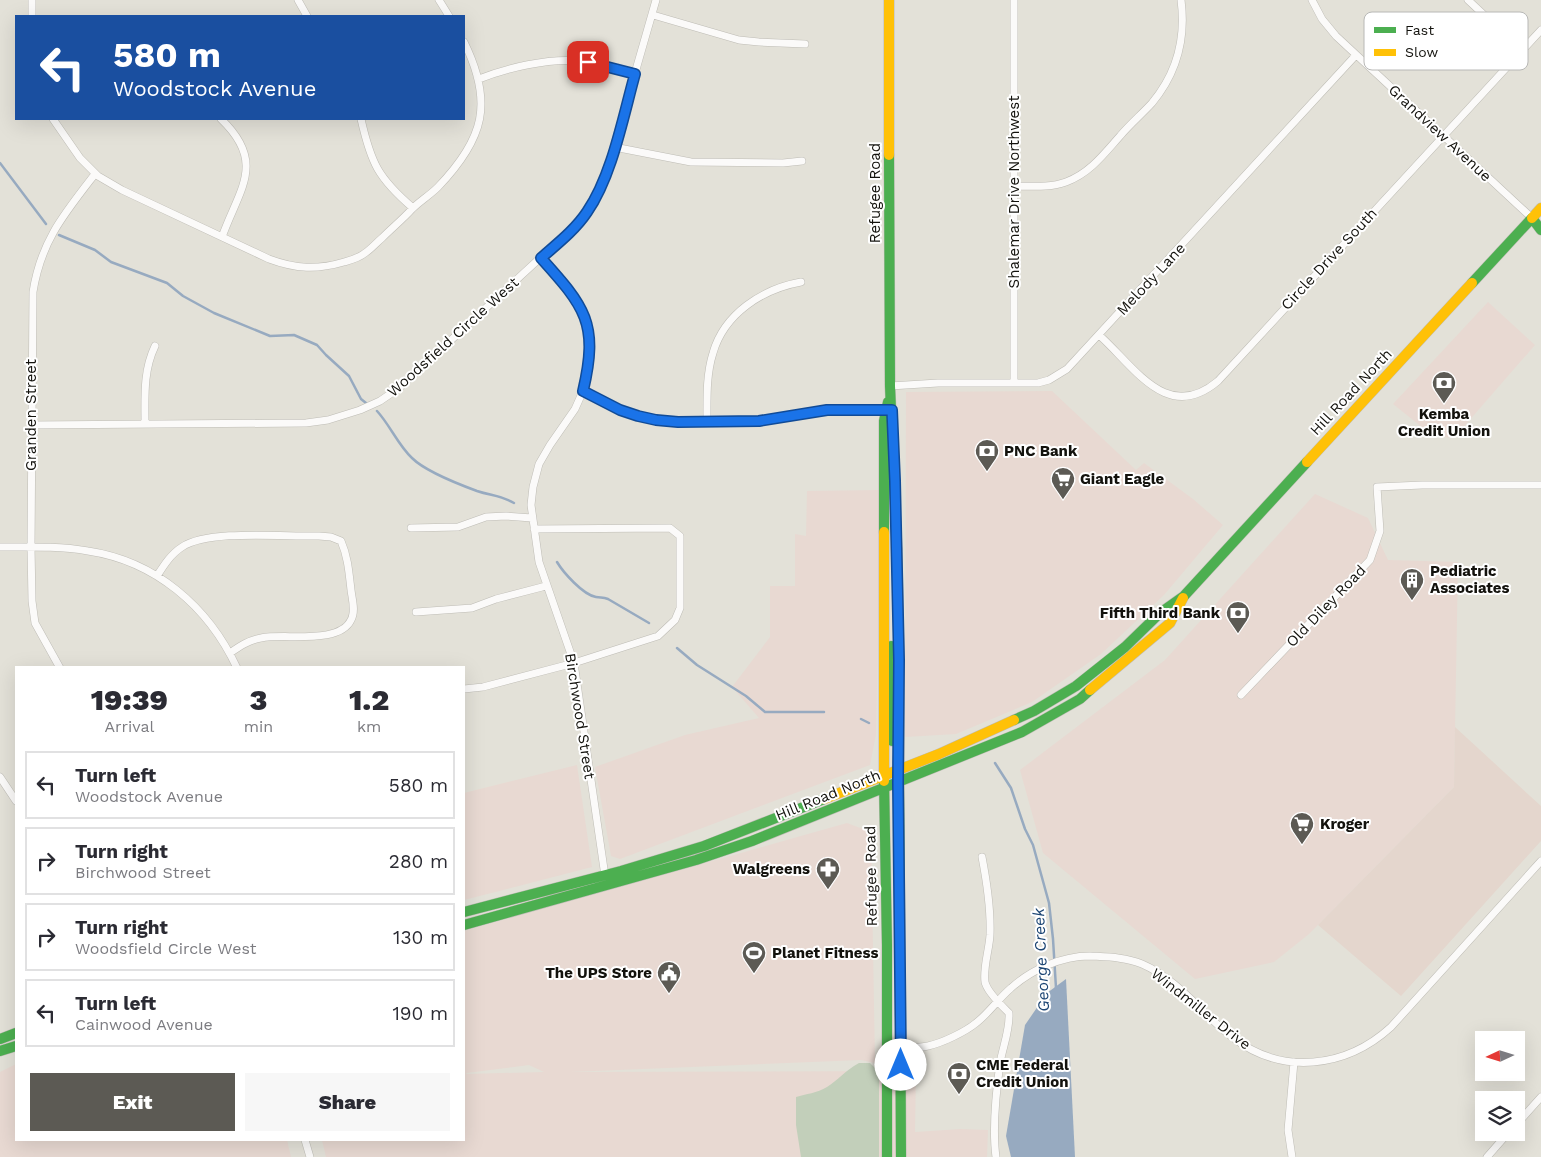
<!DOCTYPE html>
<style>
:root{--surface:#fff;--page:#f7f7f7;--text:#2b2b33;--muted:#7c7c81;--line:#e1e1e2;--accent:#5c5a54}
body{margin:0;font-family:"Work Sans",sans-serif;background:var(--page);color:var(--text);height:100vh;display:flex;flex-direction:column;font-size:19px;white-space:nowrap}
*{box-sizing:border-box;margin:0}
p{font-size:16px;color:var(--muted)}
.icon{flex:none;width:28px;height:28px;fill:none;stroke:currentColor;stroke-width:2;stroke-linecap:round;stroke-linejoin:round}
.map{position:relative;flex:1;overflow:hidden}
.sheet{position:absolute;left:15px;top:666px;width:450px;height:475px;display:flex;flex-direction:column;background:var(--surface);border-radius:0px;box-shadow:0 5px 20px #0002}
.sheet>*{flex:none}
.banner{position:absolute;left:15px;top:15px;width:450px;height:105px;border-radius:0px;box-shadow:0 5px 20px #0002;background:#1a4fa0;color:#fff;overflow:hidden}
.needle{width:32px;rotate:266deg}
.buttons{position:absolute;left:1475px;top:1031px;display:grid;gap:10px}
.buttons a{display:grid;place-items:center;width:50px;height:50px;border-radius:0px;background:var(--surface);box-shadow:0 5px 20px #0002;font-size:25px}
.pin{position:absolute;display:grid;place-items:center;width:42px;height:42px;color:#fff;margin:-21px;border-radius:10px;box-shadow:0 2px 8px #0006}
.me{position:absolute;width:55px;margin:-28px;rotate:0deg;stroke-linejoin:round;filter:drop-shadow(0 0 4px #0008)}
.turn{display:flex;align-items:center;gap:18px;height:105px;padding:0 15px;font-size:22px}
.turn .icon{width:65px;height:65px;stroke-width:2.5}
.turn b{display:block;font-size:35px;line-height:42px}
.eta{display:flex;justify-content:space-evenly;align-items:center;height:85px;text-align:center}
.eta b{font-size:30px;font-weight:800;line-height:35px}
.button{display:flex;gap:10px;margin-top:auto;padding:10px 15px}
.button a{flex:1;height:58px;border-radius:0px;background:var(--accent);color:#fff;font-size:20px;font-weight:800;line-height:58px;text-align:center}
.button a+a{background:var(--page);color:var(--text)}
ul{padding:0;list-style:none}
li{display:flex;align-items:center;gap:15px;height:68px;margin:0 10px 8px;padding:0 5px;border:2px solid var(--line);border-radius:0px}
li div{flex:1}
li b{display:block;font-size:19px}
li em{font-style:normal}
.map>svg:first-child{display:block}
.commercial{fill:#e8d9d2;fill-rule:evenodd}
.industrial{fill:#e4d6cd}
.green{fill:#c2cfba}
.water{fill:#97aac0}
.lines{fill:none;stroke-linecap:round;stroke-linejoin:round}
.stream{stroke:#97aac0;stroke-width:2.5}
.street-casing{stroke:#bebcb5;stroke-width:8}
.fast-casing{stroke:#bebcb5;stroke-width:11}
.slow-casing{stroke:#bebcb5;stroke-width:11}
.street{stroke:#fbfaf9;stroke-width:7}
.fast{stroke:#4caf50;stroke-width:10}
.slow{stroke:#ffc107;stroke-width:10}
.route-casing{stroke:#114b97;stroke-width:12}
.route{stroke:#1a73e8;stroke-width:9}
.labels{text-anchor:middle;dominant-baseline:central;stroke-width:4;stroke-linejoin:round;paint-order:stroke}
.street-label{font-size:15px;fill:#13120d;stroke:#fff}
.poi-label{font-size:15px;font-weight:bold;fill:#13120d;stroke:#fff;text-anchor:start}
.water-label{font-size:16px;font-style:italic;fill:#1d4674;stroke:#fff}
.key{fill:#fff;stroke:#b8b8b6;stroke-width:1}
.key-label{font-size:14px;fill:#13120d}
</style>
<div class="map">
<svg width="1541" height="1157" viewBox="0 0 1541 1157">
<rect width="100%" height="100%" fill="#e3e1d8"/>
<path class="commercial" d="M1488,302L1535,345L1454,438L1433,436L1393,404Z
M1052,391L1136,470L1144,463L1193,499L1223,525L1164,595L1101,654L1032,702L956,734L905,737L906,392Z
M881,490L876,734L870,765L620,859L611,856L595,767L685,735L759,718L732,687L770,637V586H795V534L806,536L807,491Z
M1315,494L1368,518L1388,560L1458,562L1454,787L1309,934L1274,962L1195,979L1043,853L1020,770L1165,660Z
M577,765L592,867L464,900V793Z
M847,823L871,832L875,1063L861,1060L570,1072L916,1071L915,1132L961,1129L988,1130L987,1157H326L322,1140H464V931ZM529,1065L544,1072L466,1074L467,1073Z
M16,1064V1140H287L291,1157H0V1072Z"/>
<path class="industrial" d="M1455,727L1541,806V841L1401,996L1318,925L1454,787Z"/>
<path class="green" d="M859,1063H870L877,1070L879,1076V1157H801L796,1125V1097C806,1094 817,1093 827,1087C838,1080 846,1070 859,1063Z"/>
<path class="water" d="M1066,979L1075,1157H1011L1006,1136L1025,1025L1047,993Z"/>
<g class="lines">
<path class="stream" d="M0,163L46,224
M59,235L95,250L111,262L167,283L183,296L214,313L270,336L294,335L317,345L326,355L349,376L361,399L366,403
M377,411C390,425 398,445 412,458C426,472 458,484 477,491C492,496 500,495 514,503
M557,562C563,572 583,595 596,597C601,598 603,597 608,599L649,623
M677,648L697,665L746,696L765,712H824
M861,719L869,723
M995,763L1011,788L1025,829L1033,845L1049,903L1053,939L1056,988"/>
<g class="street-casing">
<path id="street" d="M298,0L307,16
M439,0L449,16
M1014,0V383
M1312,0L1322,19L1336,36L1532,218
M1468,0L1498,28L1524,49
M653,15L739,40L759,42L805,44
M32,16V0
M479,79C506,68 549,58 578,61C598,63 617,69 635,74
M53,119L80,158L98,176L122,190L269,259C296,269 317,270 344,262C351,260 359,258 365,253C371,249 376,243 382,238C392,228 403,219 412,209C420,201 430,195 438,187C484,139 494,103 464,42
M221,119C267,163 239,189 222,237
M361,119C371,163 378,178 413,208
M614,147L691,162L783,163L802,161
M1014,186C1031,186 1050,188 1066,182C1090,173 1104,154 1120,136C1130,124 1142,114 1152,103C1177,73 1186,38 1181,0
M541,258L573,295L584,315L590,335L589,368L583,391L575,409L550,445L539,464L533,487L531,505L539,562L574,663L605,876
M1099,335C1135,367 1167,424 1218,381L1541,30
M890,386L938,383H1038L1049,380L1067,369L1356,55
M583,391L620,410L638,416L656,420L678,422L759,421L827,410H889
M707,422C707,399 706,375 713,353C724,314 762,289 801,282
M145,424C145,397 143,371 155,346
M31,425L306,423L328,420L360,410L380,401L399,388L577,224L596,198L606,174L656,0
M411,528L458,527L486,517L506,516L532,518
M0,547C29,547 59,546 88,551C155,561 208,606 237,668
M157,576C164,565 171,554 182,547C209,529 285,537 319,536L331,537L341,541C348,557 349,573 351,590C352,599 356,611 351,620C339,645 284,633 261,638C249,640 240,646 230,653
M416,612L472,608L496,599L546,586
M60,668L35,623L32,601L31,547L33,292C41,241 64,214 95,174
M464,689L483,687L574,663L658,636L675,620L680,608V536L670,528L534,529
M1241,695L1370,560L1380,531L1377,487L1422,485H1541
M0,777L16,801
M982,857C987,883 991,909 990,935C989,951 983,967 985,982C987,992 1002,1006 1009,1013C1010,1030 1003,1046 1000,1063C996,1092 992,1128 996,1157
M898,1048C908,1048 919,1048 928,1046C942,1043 965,1032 976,1023C989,1013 998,999 1011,988C1031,970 1061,956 1090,956C1107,957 1125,957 1142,964C1179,980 1202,1014 1232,1037C1282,1076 1346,1068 1391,1027L1541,861
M1516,1125L1541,1097
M305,1140L310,1157
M1292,1157L1288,1130L1294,1062
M1487,1157L1509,1132"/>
</g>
<g class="fast-casing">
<path id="fast" d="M889,155L890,386L897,549
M1532,218L1541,230
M1472,283L1532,218
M884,532V421L888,402
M891,646L892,741
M1014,720L1034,711L1076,686L1125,647L1160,613L1184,596L1307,462
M899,775L901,1157
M884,781L887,945V1157
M464,912L621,871L704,846L824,799
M464,925L696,860L752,841L1022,732L1080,699L1090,690
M0,1039L16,1033
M0,1051L16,1046"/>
</g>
<g class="slow-casing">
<path id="slow" d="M889,0V155
M1532,218L1541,208
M1307,462L1472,283
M884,532V781
M897,549L899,660V775
M1090,690L1170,623L1183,598
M824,799L939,754L1014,720"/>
</g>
<use href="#street" class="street"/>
<use href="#fast" class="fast"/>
<use href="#slow" class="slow"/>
</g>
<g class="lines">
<g class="route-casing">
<path id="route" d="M588,62L635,74C623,117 612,176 587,212C575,230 557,244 541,258C585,307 599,323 583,391L620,410L638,416L656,420L678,422L759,421L827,410H892L895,481L899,660L898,783L901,1065"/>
</g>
<use href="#route" class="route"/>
</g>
<defs>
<g id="bank-pin" transform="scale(1.25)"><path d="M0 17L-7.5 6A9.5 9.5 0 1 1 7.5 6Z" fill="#5c5a54" stroke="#fff"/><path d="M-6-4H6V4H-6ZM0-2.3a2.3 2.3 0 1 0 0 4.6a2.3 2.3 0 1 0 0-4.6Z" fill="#fff"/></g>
<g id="supermarket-pin" transform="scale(1.25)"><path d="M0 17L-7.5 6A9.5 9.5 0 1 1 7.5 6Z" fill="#5c5a54" stroke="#fff"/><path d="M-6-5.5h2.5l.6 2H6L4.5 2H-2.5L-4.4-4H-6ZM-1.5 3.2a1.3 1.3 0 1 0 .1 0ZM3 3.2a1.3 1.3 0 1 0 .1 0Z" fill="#fff"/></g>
<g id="building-pin" transform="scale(1.25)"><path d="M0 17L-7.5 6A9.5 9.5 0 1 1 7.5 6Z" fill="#5c5a54" stroke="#fff"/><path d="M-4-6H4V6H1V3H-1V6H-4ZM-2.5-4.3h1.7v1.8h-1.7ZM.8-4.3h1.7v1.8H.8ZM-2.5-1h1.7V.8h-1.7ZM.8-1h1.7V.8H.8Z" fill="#fff"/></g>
<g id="pharmacy-pin" transform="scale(1.25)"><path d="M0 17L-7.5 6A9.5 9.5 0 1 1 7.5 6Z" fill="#5c5a54" stroke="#fff"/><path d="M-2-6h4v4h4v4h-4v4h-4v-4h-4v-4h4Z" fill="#fff"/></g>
<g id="stadium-pin" transform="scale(1.25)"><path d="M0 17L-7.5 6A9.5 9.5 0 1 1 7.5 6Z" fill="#5c5a54" stroke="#fff"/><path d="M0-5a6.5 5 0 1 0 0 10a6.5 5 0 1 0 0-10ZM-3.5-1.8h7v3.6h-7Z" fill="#fff"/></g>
<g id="civic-pin" transform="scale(1.25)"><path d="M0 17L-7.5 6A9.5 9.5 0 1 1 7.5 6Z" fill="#5c5a54" stroke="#fff"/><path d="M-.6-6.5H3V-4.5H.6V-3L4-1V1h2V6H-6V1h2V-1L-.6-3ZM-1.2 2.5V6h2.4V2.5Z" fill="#fff"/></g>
</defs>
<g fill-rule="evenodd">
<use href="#bank-pin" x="1444" y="383"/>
<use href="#bank-pin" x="987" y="451"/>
<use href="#supermarket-pin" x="1063" y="479"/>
<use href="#building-pin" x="1412" y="580"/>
<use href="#bank-pin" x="1238" y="613"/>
<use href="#supermarket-pin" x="1302" y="824"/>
<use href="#pharmacy-pin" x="828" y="869"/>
<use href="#stadium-pin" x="754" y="953"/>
<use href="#civic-pin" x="669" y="973"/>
<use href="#bank-pin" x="959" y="1074"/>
</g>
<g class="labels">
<g class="street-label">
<text transform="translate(1440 133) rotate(43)">Grandview Avenue</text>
<text transform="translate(1014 192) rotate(-90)">Shalemar Drive Northwest</text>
<text transform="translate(875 193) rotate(-90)">Refugee Road</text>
<text transform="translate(1329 259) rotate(-47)">Circle Drive South</text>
<text transform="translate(1151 279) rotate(-47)">Melody Lane</text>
<text transform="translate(453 337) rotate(-42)">Woodsfield Circle West</text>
<text transform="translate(1351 392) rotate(-47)">Hill Road North</text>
<text transform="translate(31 415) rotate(-90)">Granden Street</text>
<text transform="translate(1326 606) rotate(-46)">Old Diley Road</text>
<text transform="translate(580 716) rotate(81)">Birchwood Street</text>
<text transform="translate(828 795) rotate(-22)">Hill Road North</text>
<text transform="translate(871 876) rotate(-91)">Refugee Road</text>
<text transform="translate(1201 1009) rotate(38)">Windmiller Drive</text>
</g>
<g class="poi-label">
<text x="1444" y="414" text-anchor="middle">Kemba<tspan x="1444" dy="17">Credit Union</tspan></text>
<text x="1004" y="451">PNC Bank</text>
<text x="1080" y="479">Giant Eagle</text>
<text x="1430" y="571">Pediatric<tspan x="1430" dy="17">Associates</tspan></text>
<text x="1220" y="613" text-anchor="end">Fifth Third Bank</text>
<text x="1320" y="824">Kroger</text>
<text x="810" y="869" text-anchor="end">Walgreens</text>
<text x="772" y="953">Planet Fitness</text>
<text x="652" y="973" text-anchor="end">The UPS Store</text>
<text x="976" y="1065">CME Federal<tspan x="976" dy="17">Credit Union</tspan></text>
</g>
<g class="water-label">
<text transform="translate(1041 960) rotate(-93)">George Creek</text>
</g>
</g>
<rect x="1364" y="12" width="164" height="58" rx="8" class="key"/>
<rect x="1374" y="27" width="22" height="6" fill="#4caf50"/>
<rect x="1374" y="49" width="22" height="7" fill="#ffc107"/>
<g class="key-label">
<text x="1405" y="35">Fast</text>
<text x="1405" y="57">Slow</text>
</g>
</svg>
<div class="buttons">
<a><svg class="needle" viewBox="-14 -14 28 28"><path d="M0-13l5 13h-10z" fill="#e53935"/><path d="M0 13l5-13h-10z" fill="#7c7c81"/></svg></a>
<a><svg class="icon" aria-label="layers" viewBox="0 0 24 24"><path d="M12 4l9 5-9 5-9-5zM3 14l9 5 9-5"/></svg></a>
</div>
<div class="pin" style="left:588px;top:62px;background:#d93025"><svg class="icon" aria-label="arrive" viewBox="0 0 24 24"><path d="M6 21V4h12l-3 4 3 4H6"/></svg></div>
<svg class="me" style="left:901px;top:1065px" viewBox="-20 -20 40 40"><circle r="19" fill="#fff"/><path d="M0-13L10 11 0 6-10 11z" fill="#1a73e8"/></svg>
<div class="banner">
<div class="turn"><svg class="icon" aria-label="left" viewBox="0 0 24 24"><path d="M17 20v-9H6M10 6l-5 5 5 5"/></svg><div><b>580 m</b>Woodstock Avenue</div></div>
</div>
<section class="sheet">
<div class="eta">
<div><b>19:39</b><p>Arrival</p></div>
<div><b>3</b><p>min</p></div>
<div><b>1.2</b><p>km</p></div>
</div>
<ul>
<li><svg class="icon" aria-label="left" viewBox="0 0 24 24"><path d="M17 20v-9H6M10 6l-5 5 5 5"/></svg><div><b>Turn left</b><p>Woodstock Avenue</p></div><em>580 m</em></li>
<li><svg class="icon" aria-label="right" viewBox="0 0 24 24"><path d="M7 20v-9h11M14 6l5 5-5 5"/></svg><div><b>Turn right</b><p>Birchwood Street</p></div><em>280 m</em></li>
<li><svg class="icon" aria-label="right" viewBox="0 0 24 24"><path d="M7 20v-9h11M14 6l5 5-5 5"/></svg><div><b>Turn right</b><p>Woodsfield Circle West</p></div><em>130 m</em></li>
<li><svg class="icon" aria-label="left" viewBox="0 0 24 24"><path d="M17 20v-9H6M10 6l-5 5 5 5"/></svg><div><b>Turn left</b><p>Cainwood Avenue</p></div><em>190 m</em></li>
</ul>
<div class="button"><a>Exit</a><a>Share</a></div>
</section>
</div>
